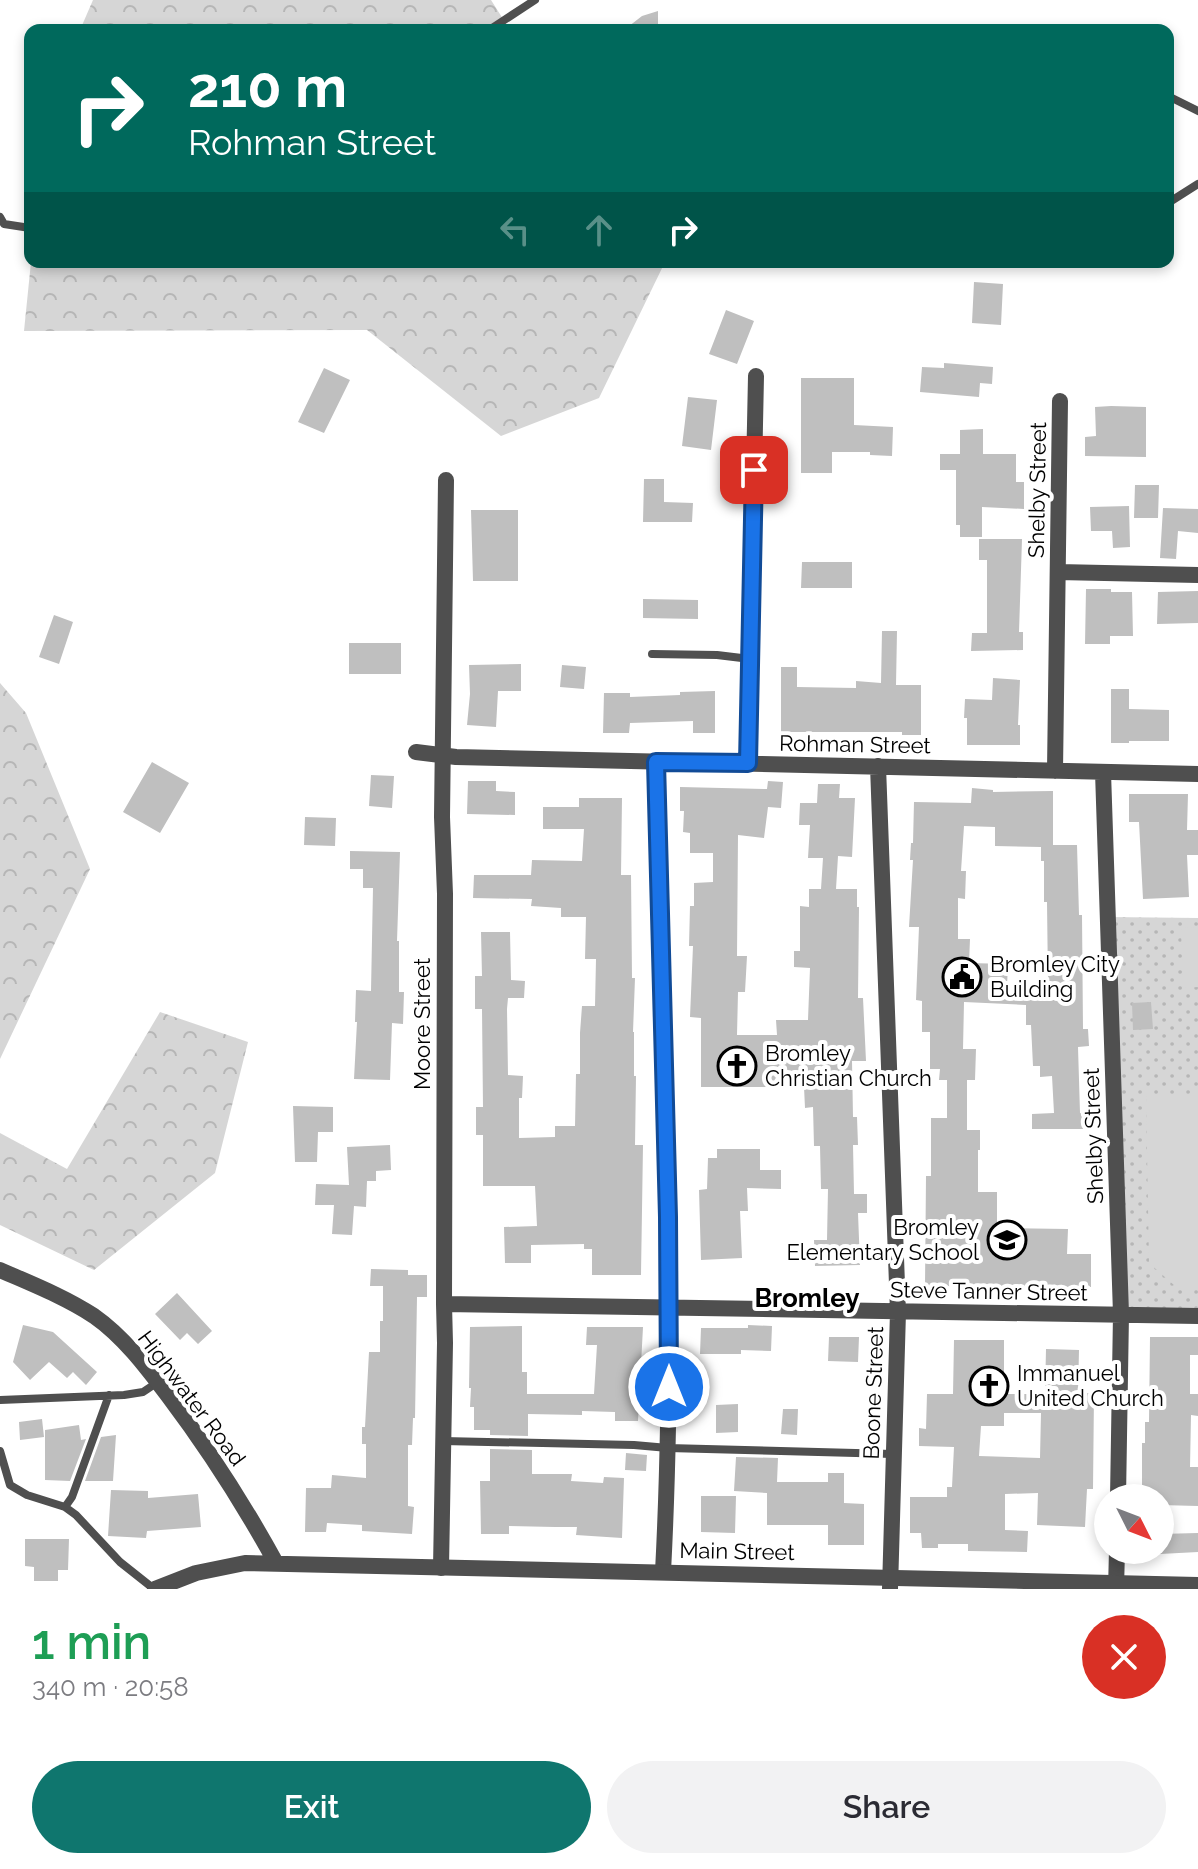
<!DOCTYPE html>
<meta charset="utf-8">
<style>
:root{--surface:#fff;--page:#f2f2f3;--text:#2b2b33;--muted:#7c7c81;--accent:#0f766e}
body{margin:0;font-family:Raleway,sans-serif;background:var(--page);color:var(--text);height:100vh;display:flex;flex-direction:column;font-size:30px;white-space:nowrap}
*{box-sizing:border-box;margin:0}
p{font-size:26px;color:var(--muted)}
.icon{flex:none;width:44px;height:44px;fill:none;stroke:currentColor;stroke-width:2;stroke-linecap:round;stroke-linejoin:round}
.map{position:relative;height:1589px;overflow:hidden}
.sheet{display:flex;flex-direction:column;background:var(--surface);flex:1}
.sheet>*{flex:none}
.hud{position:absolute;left:24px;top:24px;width:1150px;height:244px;border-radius:16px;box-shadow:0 4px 12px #0003;background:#00695c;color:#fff;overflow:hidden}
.needle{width:52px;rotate:132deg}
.buttons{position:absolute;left:1094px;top:1484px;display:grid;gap:16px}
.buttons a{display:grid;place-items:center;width:80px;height:80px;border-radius:50%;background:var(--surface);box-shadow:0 4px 12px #0003;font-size:40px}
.pin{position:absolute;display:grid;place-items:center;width:68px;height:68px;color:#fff;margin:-34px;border-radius:16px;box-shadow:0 4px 12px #0006}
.me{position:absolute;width:88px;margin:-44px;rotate:0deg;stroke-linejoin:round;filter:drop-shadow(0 0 6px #0008)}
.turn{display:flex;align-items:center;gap:28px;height:168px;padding:0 32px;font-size:36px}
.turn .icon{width:104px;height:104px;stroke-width:2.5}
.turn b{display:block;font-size:56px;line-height:68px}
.lanes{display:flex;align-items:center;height:76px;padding:0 32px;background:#0003;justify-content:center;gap:40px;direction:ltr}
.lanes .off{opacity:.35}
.round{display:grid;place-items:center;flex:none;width:84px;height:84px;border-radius:42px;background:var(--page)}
.head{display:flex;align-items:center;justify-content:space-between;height:136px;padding:0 32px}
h1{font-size:48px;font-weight:600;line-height:60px;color:#1e9e55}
.cta{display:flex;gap:16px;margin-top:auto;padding:16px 32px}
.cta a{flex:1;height:92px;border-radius:48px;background:var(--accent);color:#fff;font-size:32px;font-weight:600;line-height:92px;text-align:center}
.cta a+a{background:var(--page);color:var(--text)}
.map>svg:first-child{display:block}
.green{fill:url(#green-dots)}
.forest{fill:url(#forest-crowns)}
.pitch{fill:#d6d6d6}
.building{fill:#bfbfbf;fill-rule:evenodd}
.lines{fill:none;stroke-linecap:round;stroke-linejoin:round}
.service{stroke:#4f4f4f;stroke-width:8}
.minor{stroke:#4f4f4f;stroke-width:16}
.tertiary{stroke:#4f4f4f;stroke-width:16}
.route-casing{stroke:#114b97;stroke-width:20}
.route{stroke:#1a73e8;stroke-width:14}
.labels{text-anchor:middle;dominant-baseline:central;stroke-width:8;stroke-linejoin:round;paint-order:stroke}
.street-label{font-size:22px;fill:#000;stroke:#fff}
.poi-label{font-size:22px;fill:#000;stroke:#fff;text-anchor:start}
.quarter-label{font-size:26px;font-weight:bold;fill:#000;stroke:#fff}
</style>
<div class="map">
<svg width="1198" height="1589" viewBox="0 0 1198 1589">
<defs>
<pattern id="green-dots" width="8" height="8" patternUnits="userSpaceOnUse" patternTransform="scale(2)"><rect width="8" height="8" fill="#d6d6d6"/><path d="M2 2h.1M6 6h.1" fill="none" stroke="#b6b6b6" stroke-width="1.8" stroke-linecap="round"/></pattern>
<pattern id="forest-crowns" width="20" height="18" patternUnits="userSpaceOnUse" patternTransform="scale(2)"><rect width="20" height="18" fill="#d6d6d6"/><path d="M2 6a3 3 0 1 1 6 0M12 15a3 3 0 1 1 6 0" fill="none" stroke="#b6b6b6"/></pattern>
</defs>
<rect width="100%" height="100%" fill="#fff"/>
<path class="green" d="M1108,917L1198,918V1316L1121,1314Z"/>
<path class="forest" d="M93,0H491L510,30H80Z
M31,262H665L599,398L501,436L367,330L24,331Z
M0,683L26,713L90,869L0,1059Z
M160,1012L248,1042L215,1173L94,1270L0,1225V1133L67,1169Z"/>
<path class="pitch" d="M1198,927V987L1183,988L1181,928Z
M1146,1095H1198V1287L1175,1286L1149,1263Z"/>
<path class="building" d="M658,11V30H624L642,16Z
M974,282L1003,284L1001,325L972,323Z
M726,310L754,321L737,364L709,354Z
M944,363L993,367L992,384L980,383L979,397L920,392L922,367L944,368Z
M324,368L350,380L324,433L298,422Z
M801,378H854V425L893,427L892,456L870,455V452H832V473H801Z
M688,397L717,400L711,450L682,446Z
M1111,406L1146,407V457L1085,456V437L1096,436L1095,407Z
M983,429V454H1016V482H1024V509L982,507V537H960V525H956V470H940V454H960V430Z
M644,479H664V502L693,503L692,522H643Z
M1135,485H1159L1158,518H1134Z
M1129,506L1130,547L1113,548L1112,531H1091L1090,507Z
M1163,508L1198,509V533L1178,531L1176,559L1160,558Z
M471,510H518V581H473Z
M979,539H1022L1019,632H1023V650L971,651L972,633H987V560H979Z
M802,562H852V588H801Z
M1086,589H1111V592H1132L1133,636H1110V644H1085Z
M1198,591V623L1157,624L1158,592Z
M643,599L698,600V619L643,618Z
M54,615L73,622L59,664L39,657Z
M882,631H897L896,685H921V735H902V732H781V667H797V687L856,688V681L881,683Z
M349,643H401V674H349Z
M521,664V691H498L496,727L467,725L470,694L469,665Z
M562,665L586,667L584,689L560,687Z
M993,678L1020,680L1018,725H1020V745H967V718H964L965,699L992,700Z
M1111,689H1129V709L1169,710V741H1129V743H1111Z
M715,691V733H693V721L630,723L629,733H603L604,693H630V697L680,695V692Z
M152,762L189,783L160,833L123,812Z
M371,775L394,776L392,808L369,806Z
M468,781H496V791L515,792V815L467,814Z
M768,781L783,782L781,808L768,807L764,838L738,835L737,956H747L745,992H738L737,1035H777L776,1020H808L810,968L794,967V951H800V906L809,907V889H821L823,858H808L810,825H799L800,803H817L818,784H840L839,798H855L852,857L838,856L836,889H857V907H859L858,998H863L866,1061H852L853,1117H857L858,1145H853L854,1194H867V1213H858L860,1265L815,1266L814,1240H827L828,1189H821L820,1146H814L813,1107L805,1108L804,1087H701V1018L690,1017L693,946H689L690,906H694V883L713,882V853H690V833L683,832L684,811H680V787L767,789Z
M972,788L993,790V792L1053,791V845H1077L1079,915H1082L1083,1029H1088L1089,1046L1078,1047L1080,1113H1084V1129H1032V1114L1054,1113L1052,1076L1040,1077V1066H1033L1031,1025H1026V1005L964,1002L963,1049H976L975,1080H967V1130H980V1150H978V1192H997V1228L1068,1229L1067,1254H1091V1287L925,1286L926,1176H931V1118H947V1080H939L940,1069H930V1032H922V1001L916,1000L919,927H909L913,860H910L911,843H913L914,802L971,803ZM964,826L995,827V846L1041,847V861H1044V902H1047L1048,984L1007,986L1008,964L969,963L970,939H958V898L965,899L966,871H961Z
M1129,794H1188L1187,830H1198V855H1187L1189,897L1143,899L1139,822H1129Z
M579,798H622L621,875H631L632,978H635L633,1032H634V1076H636L635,1145H643L641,1275H592V1249H584V1244L531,1245V1263H505L504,1227L537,1226L535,1186H483V1135H476V1107H483L482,1009H475V976H482L481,932H510L511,980L525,981L524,998H508L507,1009L508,1075L523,1076L522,1098H519V1138L555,1137V1126H575L576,1074H580V1033L582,1006H595L596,959H585L586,917H561V908L531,906L532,899L473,898L474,875H531L532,860L582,861L584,829H543V807H579Z
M305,817L336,818L335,846L304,845Z
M350,851L400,852L397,941H399V992H404L403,1024L392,1023L390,1080L354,1079L357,1022H355L356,990L371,991L373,888H363V869H350Z
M1151,1002L1153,1029L1133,1030L1132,1003Z
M293,1106L333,1107V1132H318L317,1162H295Z
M390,1145L391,1170L376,1171V1181H367L366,1207L354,1206L352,1235L332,1234L334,1205H315L316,1184L349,1185L347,1147Z
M717,1149H760V1170H781V1189L747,1188L748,1211H740L742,1258L701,1260L699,1190L707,1189L708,1158H717Z
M371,1269L408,1270V1275H427V1297H417L415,1418H413L412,1445H408V1506L414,1507L412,1534L362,1531V1525L327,1523L326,1532H305L306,1488H331L332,1475L366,1478V1444H362V1427H365L369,1352H380V1321H383V1286H370Z
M177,1293L212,1331L198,1344L187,1333L180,1340L155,1314Z
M23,1325L53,1332L97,1372L86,1385L73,1372L67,1378L49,1362L30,1380L13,1362Z
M748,1325L772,1326L771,1351L741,1350V1354H700L701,1328H748Z
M522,1326V1372H527V1394H594L597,1345H586L587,1327H643L638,1421H615V1412L582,1411V1415L528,1414V1436L490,1435V1430H474V1407H470L471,1388H469L470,1327Z
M829,1337H859L858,1362L828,1361Z
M1150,1337H1198V1355H1190V1394H1198V1416L1191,1415L1190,1467H1198V1506L1160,1505V1498H1142V1443H1145V1422H1149Z
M954,1340H1004V1394H1045L1046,1349L1079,1350L1078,1393H1094L1093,1489H1087L1085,1527L1037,1525L1038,1493L1005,1494V1530L1028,1531L1027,1552L968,1551V1544H938V1548H922L921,1533H910V1497H947V1487H952L954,1447L919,1446V1428L926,1429L927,1394H953ZM1004,1413H1041L1040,1458L979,1456L981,1426H1004Z
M738,1404V1432L716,1433V1405Z
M783,1409H798L797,1435L781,1434Z
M42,1419L44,1437L20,1440L19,1422Z
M79,1425L81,1440L86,1439L70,1481L45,1480V1430Z
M116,1435L113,1481H85L101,1437Z
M490,1449L532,1450V1474H572L571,1481L603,1483L604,1477L624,1478L622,1538L576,1535L577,1527H555L509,1526V1534H481L480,1481H490Z
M626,1453L647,1455L646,1471L625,1470Z
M736,1457L778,1458L777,1482H828V1473H844V1503L864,1504V1545H828V1525H767V1493L734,1491Z
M111,1490L148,1491V1498L198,1494L201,1527L147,1531L146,1538L108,1536Z
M701,1496H736L735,1533L701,1532Z
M1198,1533V1552L1160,1554V1534Z
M25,1539H69L68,1570H58V1581H34V1567L25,1566Z"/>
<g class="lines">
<path class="service" d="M489,30L535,0
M1168,96L1198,111
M1168,203L1198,184
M0,217L4,224L30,228
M652,654L717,655L750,659
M0,1400L124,1395L143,1392L158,1382
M443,1441L634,1445L668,1448L893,1454
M0,1451L10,1485L27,1495L65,1507L76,1515L120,1562L154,1589
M65,1507L72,1497L109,1395"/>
<path class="minor" d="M1058,572L1198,575
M416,752L456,757L1198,774
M656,762C663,1032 677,1302 663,1572
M748,763L756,376
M878,766L898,1312L890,1589
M1055,771L1060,401
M1103,772L1121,1314L1118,1498
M444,1304L1198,1316
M441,1568L445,1343L444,1304L445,894L442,817L446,480
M1116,1589L1117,1550"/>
<path class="tertiary" d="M0,1270C32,1284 65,1297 94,1316C124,1337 147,1368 169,1397C209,1450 244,1505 276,1563
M155,1589L196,1573L245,1563L1198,1585"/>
</g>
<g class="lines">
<g class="route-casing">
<path id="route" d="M669,1387L668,1217L656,762L748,763L754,470"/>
</g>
<use href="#route" class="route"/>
</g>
<defs>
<g id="civic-ring" transform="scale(2)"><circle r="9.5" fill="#fff" stroke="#000" stroke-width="1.5"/><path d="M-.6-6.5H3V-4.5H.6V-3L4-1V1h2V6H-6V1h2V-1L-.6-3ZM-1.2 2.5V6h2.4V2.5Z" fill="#000"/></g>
<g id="church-ring" transform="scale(2)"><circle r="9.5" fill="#fff" stroke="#000" stroke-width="1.5"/><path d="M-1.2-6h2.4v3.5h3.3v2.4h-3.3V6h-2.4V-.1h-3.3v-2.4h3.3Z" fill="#000"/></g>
<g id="school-ring" transform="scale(2)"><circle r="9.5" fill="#fff" stroke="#000" stroke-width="1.5"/><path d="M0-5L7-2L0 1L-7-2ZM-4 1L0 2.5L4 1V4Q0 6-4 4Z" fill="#000"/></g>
</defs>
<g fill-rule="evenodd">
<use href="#civic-ring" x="962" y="977"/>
<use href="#church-ring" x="737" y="1066"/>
<use href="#school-ring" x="1007" y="1240"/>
<use href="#church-ring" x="989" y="1386"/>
</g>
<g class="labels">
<g class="street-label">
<text transform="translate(1037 490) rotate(-89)">Shelby Street</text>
<text transform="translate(855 744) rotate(1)">Rohman Street</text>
<text transform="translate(422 1024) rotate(-90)">Moore Street</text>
<text transform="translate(1093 1136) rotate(-92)">Shelby Street</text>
<text transform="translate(989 1291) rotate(1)">Steve Tanner Street</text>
<text transform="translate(873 1393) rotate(-88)">Boone Street</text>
<text transform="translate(192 1398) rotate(53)">Highwater Road</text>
<text transform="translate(737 1551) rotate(1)">Main Street</text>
</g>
<g class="poi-label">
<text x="990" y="964">Bromley City<tspan x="990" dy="25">Building</tspan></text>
<text x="765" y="1053">Bromley<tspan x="765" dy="25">Christian Church</tspan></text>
<text x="979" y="1227" text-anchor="end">Bromley<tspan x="979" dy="25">Elementary School</tspan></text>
<text x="1017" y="1373">Immanuel<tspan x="1017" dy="25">United Church</tspan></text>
</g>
<g class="quarter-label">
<text x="807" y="1298">Bromley</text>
</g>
</g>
</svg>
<div class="buttons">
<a><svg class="needle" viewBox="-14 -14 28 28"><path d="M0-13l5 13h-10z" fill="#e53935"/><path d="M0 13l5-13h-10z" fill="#7c7c81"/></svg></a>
</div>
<div class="pin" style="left:754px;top:470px;background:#d93025"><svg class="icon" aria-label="arrive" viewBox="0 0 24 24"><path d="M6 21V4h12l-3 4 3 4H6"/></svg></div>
<svg class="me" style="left:669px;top:1387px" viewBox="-20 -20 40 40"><circle r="17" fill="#1a73e8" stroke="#fff" stroke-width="3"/><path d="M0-11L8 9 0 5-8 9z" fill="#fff"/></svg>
<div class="hud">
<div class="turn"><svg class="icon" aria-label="right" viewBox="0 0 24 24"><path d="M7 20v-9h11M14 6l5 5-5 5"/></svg><div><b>210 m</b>Rohman Street</div></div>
<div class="lanes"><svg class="icon off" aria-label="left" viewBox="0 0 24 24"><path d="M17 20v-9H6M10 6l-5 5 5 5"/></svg><svg class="icon off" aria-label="ahead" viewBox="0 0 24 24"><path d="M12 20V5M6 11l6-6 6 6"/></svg><svg class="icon" aria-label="right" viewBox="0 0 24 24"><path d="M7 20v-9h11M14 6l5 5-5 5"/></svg></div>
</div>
</div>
<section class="sheet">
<div class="head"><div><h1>1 min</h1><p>340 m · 20:58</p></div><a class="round" style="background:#d93025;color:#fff"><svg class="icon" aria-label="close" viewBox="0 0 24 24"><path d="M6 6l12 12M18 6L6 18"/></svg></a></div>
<div class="cta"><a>Exit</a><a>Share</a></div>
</section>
